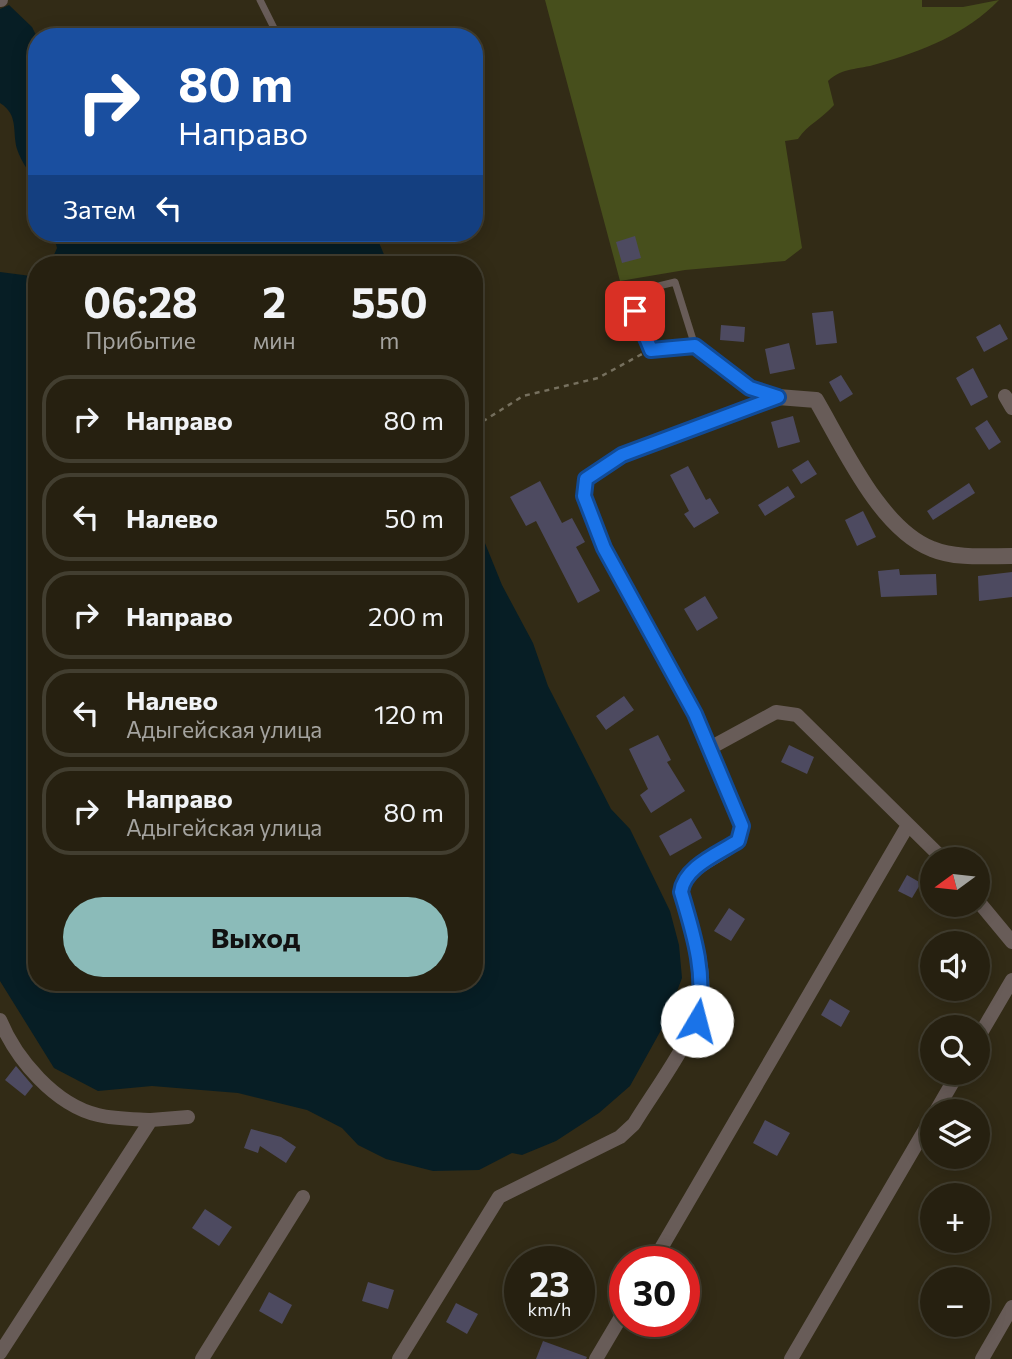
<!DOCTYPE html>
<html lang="ru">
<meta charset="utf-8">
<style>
:root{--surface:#262010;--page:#322d1e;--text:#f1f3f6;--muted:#a4a39f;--line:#423e30;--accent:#8bbbb9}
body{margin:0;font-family:Commissioner,sans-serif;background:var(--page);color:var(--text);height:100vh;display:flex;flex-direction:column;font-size:26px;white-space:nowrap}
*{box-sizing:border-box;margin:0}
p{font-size:23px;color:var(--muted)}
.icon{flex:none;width:38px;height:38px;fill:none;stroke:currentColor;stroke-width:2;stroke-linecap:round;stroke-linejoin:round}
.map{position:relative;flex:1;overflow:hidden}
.sheet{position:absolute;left:28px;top:256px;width:455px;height:735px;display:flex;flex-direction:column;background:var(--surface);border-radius:28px;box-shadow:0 4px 18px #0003,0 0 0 2px var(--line)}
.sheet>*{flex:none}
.guide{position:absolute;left:28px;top:28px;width:455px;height:214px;border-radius:28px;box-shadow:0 4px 18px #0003,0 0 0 2px var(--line);background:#1a4fa0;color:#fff;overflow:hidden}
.needle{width:46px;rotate:255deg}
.fabs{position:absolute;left:920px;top:847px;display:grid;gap:14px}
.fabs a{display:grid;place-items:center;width:70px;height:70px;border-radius:50%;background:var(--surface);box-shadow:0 4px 18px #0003,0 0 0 2px var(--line);font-size:35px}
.speed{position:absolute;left:504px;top:1246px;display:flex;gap:14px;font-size:35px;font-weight:700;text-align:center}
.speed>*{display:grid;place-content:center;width:91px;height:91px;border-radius:50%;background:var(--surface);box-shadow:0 4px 18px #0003,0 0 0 2px var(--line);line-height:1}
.speed small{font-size:18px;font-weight:400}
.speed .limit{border:10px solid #d22;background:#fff;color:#111}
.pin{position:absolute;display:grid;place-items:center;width:60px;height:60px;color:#fff;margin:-30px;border-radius:14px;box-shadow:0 4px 10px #0006}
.me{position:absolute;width:77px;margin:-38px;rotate:8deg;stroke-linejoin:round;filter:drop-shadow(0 0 5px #0008)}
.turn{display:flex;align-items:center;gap:24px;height:147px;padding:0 35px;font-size:32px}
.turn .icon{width:91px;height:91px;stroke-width:2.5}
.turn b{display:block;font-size:49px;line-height:60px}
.then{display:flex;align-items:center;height:66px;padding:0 35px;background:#0003;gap:14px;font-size:26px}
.eta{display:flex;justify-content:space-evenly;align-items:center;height:119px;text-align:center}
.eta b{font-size:42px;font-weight:700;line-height:49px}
.button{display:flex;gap:14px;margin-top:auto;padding:14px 35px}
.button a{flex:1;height:80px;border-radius:42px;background:var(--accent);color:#111;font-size:28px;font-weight:700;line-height:80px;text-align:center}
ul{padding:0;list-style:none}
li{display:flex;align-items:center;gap:21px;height:88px;margin:0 14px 10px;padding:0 21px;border:4px solid var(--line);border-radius:28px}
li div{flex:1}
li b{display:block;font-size:26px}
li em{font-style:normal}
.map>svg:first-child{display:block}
.green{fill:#474f1c}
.water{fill:#071e25}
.building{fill:#4d4a60}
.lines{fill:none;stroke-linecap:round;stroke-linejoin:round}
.path{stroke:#76705e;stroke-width:2.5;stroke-dasharray:5 5;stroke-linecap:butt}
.service{stroke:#685c58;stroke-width:7}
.minor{stroke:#685c58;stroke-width:14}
.tertiary{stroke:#685c58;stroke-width:16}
.route-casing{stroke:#114b97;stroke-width:18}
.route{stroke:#1a73e8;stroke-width:12}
</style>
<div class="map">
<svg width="1012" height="1359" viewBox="0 0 1012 1359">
<rect width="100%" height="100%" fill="#322b16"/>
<path class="green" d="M545,0H922V7H963L999,0C966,34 923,51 877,64C858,70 843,67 828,81L834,105C822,119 808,124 798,139L785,141L802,248L785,261L685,270L620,281Z"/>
<path class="water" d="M9,5L32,27L37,37V185C31,174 21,162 17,149C12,131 19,115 0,103V9Z
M53,233H375L388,264H50L57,248Z
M0,272L31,276L37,272V982H474V516L502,585L533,643L548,686L611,809L630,829L670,911L679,945L682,978L665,1023L630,1086L599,1113L556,1141L522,1155L512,1153L479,1170L433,1171L386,1159L358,1145L342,1128L307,1110L238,1093L152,1086L98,1091L54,1068L0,981Z"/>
<path class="building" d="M635,236L641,258L622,263L616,242Z
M833,311L837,343L816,345L812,313Z
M1000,324L1008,339L984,352L976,337Z
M721,325L745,327L744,342L720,340Z
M789,343L795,369L770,374L765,349Z
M973,368L988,397L971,406L956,378Z
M841,375L853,394L840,402L829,382Z
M793,416L800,442L778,448L771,422Z
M987,420L1001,442L989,450L975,428Z
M808,460L817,474L801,484L792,470Z
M688,466L706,500L710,498L719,513L694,528L684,514L689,511L670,475Z
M540,481L562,523L572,518L585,542L576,547L600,591L578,603L536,521L526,526L510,497Z
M969,483L975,493L933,520L927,511Z
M788,486L795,497L765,516L758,505Z
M863,511L876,537L857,546L845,520Z
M899,569L900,575L936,574L937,595L881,597L878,571Z
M1012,572V597L979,601L978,576Z
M705,596L718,618L697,631L684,609Z
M624,696L634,710L606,730L596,716Z
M658,735L671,760L667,762L685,791L651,813L640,795L648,789L629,749Z
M789,745L814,757L807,774L781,762Z
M691,818L702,838L670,856L659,836Z
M907,875L921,883L912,898L898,891Z
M729,908L745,919L731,941L714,931Z
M830,999L850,1011L841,1027L821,1015Z
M16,1066L33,1086L25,1096L5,1080Z
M765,1120L790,1133L777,1156L753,1143Z
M251,1129L281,1137L296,1147L286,1163L260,1146L258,1153L244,1148Z
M205,1209L232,1227L219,1246L192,1228Z
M368,1282L394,1290L388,1309L362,1301Z
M269,1292L292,1305L282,1324L259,1311Z
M456,1303L478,1314L467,1334L446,1322Z
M543,1341L587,1357L586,1359H536Z"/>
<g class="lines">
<path class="path" d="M474,427L523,396L598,378L642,354"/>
<path class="service" d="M260,0L276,32
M675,282L695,346L651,350L635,311L634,292Z"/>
<path class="minor" d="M0,0H1
M1005,396L1012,408
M710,748L776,712L797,715L943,859
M978,901L1012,942
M0,1020C16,1059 55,1105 98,1115C114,1119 134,1119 151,1120
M978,1038L1012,980
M936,1111L958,1073
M653,1262L908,825
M0,1353L151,1120L188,1117
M202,1359L303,1197
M399,1359L499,1197L620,1137L634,1124C653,1092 699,1032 702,997C705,963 691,924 681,892C686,859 744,855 742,826L695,714L604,548L584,496L586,479L622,455L778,397
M596,1359L625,1310
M791,1359L933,1116
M982,1359L1012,1307"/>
<path class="tertiary" d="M695,346L750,388L778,397L816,400C843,446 880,529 932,549C956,559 987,556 1012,556"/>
</g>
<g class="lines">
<g class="route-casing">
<path id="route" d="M635,311L651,350L695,346L750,388L778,397L622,455L586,479L584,496L604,548L695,714L742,826L738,841C718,854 684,867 681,892C694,935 707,976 697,1021"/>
</g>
<use href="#route" class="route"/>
</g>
</svg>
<div class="fabs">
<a><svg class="needle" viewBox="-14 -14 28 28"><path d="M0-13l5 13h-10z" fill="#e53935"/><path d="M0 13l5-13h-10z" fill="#a4a39f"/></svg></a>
<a><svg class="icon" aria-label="sound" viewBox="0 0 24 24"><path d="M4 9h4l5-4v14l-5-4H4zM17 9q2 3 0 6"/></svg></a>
<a><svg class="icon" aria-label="search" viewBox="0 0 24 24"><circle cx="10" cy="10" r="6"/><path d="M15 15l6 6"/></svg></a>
<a><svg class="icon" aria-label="layers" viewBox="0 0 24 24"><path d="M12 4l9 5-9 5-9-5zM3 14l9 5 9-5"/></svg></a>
<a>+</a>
<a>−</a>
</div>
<div class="speed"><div>23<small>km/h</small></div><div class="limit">30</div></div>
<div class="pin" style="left:635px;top:311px;background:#d93025"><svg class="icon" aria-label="arrive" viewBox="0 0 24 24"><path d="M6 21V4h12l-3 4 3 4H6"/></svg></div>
<svg class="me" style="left:697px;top:1021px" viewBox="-20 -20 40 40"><circle r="19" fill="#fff"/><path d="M0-13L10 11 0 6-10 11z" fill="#1a73e8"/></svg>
<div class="guide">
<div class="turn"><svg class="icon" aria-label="right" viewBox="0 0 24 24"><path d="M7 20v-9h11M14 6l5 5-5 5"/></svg><div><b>80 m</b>Направо</div></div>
<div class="then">Затем<svg class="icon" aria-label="left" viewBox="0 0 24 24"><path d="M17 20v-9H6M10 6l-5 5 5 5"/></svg></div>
</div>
<section class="sheet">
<div class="eta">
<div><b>06:28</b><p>Прибытие</p></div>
<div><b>2</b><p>мин</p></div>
<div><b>550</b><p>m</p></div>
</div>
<ul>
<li><svg class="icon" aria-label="right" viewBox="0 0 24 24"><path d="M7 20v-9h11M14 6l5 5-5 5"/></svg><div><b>Направо</b></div><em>80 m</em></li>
<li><svg class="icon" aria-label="left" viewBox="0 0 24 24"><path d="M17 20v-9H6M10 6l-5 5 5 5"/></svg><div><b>Налево</b></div><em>50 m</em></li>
<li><svg class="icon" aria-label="right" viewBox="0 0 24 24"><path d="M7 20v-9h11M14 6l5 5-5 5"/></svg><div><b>Направо</b></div><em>200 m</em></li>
<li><svg class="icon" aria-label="left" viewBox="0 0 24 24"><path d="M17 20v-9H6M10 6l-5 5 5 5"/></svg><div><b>Налево</b><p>Адыгейская улица</p></div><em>120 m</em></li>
<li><svg class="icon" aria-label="right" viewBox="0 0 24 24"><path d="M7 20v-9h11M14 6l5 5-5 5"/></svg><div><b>Направо</b><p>Адыгейская улица</p></div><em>80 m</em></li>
</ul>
<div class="button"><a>Выход</a></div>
</section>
</div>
